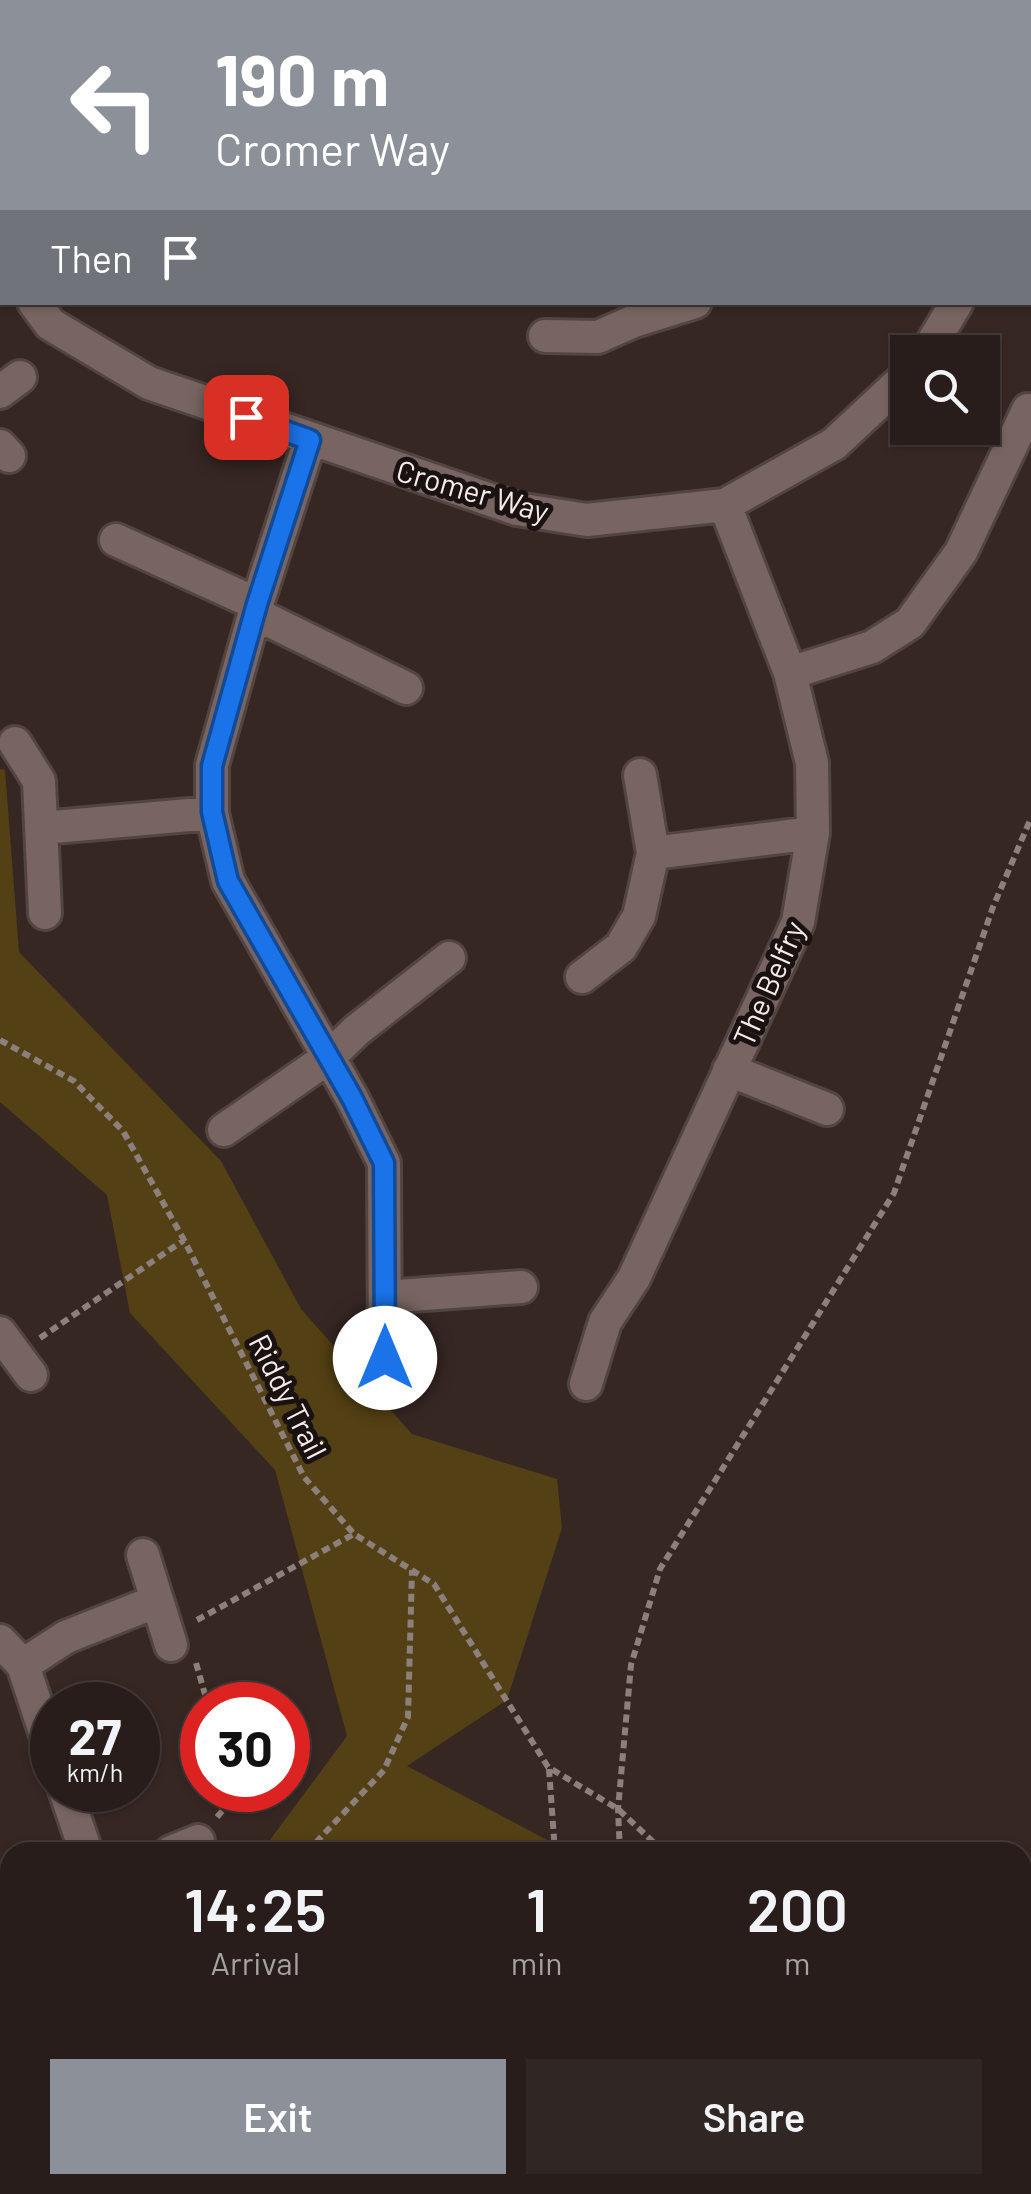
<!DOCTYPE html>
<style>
:root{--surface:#281d1a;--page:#302623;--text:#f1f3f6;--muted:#a5a2a2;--line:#443b39;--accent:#8c9099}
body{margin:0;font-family:Barlow,sans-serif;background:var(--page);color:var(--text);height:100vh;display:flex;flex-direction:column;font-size:38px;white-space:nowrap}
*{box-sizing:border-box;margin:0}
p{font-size:32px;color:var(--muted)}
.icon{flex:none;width:55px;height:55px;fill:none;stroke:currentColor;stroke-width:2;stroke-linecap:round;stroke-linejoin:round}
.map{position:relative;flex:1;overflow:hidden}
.side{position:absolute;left:0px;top:1842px;width:1032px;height:352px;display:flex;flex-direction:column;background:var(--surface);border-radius:30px 30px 0 0;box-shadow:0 2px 8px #0004,0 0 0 2px var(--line)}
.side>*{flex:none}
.banner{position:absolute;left:0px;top:0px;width:1032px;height:305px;box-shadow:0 2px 8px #0004,0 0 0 2px var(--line);background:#8c9099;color:#fff;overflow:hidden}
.buttons{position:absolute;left:890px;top:335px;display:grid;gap:20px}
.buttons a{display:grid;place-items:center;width:110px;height:110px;border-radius:0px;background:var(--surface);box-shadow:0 2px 8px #0004,0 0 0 2px var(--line);font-size:50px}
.speed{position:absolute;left:30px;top:1682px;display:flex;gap:20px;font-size:50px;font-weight:700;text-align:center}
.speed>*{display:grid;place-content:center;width:130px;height:130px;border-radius:50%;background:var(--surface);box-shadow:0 2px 8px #0004,0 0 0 2px var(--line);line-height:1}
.speed small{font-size:25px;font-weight:400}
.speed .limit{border:15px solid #d22;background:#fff;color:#111}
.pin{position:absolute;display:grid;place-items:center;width:85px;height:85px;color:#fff;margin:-42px;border-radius:20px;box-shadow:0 5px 15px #0006}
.me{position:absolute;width:110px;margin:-55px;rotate:0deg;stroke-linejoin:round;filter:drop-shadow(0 0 8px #0008)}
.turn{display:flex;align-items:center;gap:35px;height:210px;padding:0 50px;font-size:45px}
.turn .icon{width:130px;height:130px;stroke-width:2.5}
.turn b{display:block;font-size:70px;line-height:85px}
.then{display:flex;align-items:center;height:95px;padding:0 50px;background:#0003;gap:20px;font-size:38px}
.eta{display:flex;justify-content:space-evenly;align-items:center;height:170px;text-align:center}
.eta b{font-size:60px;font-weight:600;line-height:70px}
.cta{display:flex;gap:20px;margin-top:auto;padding:20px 50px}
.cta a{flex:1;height:115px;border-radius:0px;background:var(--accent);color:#fff;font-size:40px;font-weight:600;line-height:115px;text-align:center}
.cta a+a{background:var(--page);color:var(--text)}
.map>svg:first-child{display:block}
.green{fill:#534014}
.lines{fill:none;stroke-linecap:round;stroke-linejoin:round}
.minor-casing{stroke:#514441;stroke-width:38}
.path{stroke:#8d807c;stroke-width:6;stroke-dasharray:8 5;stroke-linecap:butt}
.minor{stroke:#786561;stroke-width:32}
.route-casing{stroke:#114b97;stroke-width:25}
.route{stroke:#1a73e8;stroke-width:18}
.labels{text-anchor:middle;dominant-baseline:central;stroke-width:10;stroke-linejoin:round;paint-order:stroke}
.street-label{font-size:30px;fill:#f6ebe8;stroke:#191210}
</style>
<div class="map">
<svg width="1031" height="2194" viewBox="0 0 1031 2194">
<rect width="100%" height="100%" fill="#362723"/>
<path class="green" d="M0,769L5,770L19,952L221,1161L301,1309L412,1434L557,1479L562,1528L507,1700L407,1766L570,1852H261L347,1736L275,1470L130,1313L107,1195L0,1102Z
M10,2085V2185H605L606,2194H0V2088Z"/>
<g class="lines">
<g class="minor-casing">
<path id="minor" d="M669,0V2
M988,0V2
M0,144L2,143
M0,253L2,256
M34,302L50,324L149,383L517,509L587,520L725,505L834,444L908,375
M545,336L598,337L634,321L695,302
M927,352L957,302
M0,392L20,377
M310,440L257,604L212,765V813L228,881L352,1098L384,1163L385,1357
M0,446L9,456
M116,540L257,604
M254,613L406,688
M790,673L872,647L910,623L961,552L1028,410
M15,743L39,781L45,913
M640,775L653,853L813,833
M42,828L212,813
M582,977L621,947L639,916L653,853
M729,1070L827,1109
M224,1130L329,1057L357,1030L449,958
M385,1297L521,1287
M0,1333L31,1375
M586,1384L605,1322L634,1278L798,922L813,833L812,763L790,673L725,505
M143,1555L171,1645
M0,1641L23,1665L52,1753
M23,1665L66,1637L157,1601
M65,1790L86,1852
M171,1852L198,1841
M0,1932L10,1927
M0,1965L10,1990
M0,2029L10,2008"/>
</g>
<path class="path" d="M394,2L395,0
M0,1040L74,1081L123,1131L184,1240L304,1477L354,1534L434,1584L548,1767L618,1809L664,1852
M40,1338L184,1240
M197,1620L354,1534
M196,1663L208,1705
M549,1769L555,1852
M217,1817L235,1796L233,1790
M307,1852L384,1770L408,1717L412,1570
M620,1852L618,1809L631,1665L660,1569L894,1193L993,907L1031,818
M0,2134L10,2129
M579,2185L580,2194
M633,2185V2194
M1015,2185L1024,2194"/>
<use href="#minor" class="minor"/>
</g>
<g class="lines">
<g class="route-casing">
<path id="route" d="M246,417L310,440L257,604L212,766V812L228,881L352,1098L384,1163L385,1358"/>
</g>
<use href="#route" class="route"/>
</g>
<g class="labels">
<g class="street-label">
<text transform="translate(473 490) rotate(16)">Cromer Way</text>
<text transform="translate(768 983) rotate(-66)">The Belfry</text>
<text transform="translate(289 1396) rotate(63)">Riddy Trail</text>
</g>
</g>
</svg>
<div class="buttons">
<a><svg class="icon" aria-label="search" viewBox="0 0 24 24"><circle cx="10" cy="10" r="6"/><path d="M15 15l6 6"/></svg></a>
</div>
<div class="speed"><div>27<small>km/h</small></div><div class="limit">30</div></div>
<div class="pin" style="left:246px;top:417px;background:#d93025"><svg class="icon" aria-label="arrive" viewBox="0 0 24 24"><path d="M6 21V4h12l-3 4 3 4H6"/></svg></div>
<svg class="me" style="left:385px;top:1358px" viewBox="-20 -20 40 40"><circle r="19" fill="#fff"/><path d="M0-13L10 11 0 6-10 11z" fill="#1a73e8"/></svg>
<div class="banner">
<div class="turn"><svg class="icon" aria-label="left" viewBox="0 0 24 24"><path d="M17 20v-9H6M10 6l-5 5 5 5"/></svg><div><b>190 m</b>Cromer Way</div></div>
<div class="then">Then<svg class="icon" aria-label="arrive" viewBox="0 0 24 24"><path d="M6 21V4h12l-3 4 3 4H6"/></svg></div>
</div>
<section class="side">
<div class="eta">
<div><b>14:25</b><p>Arrival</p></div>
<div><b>1</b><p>min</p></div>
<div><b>200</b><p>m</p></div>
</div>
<div class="cta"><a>Exit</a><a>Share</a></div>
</section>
</div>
